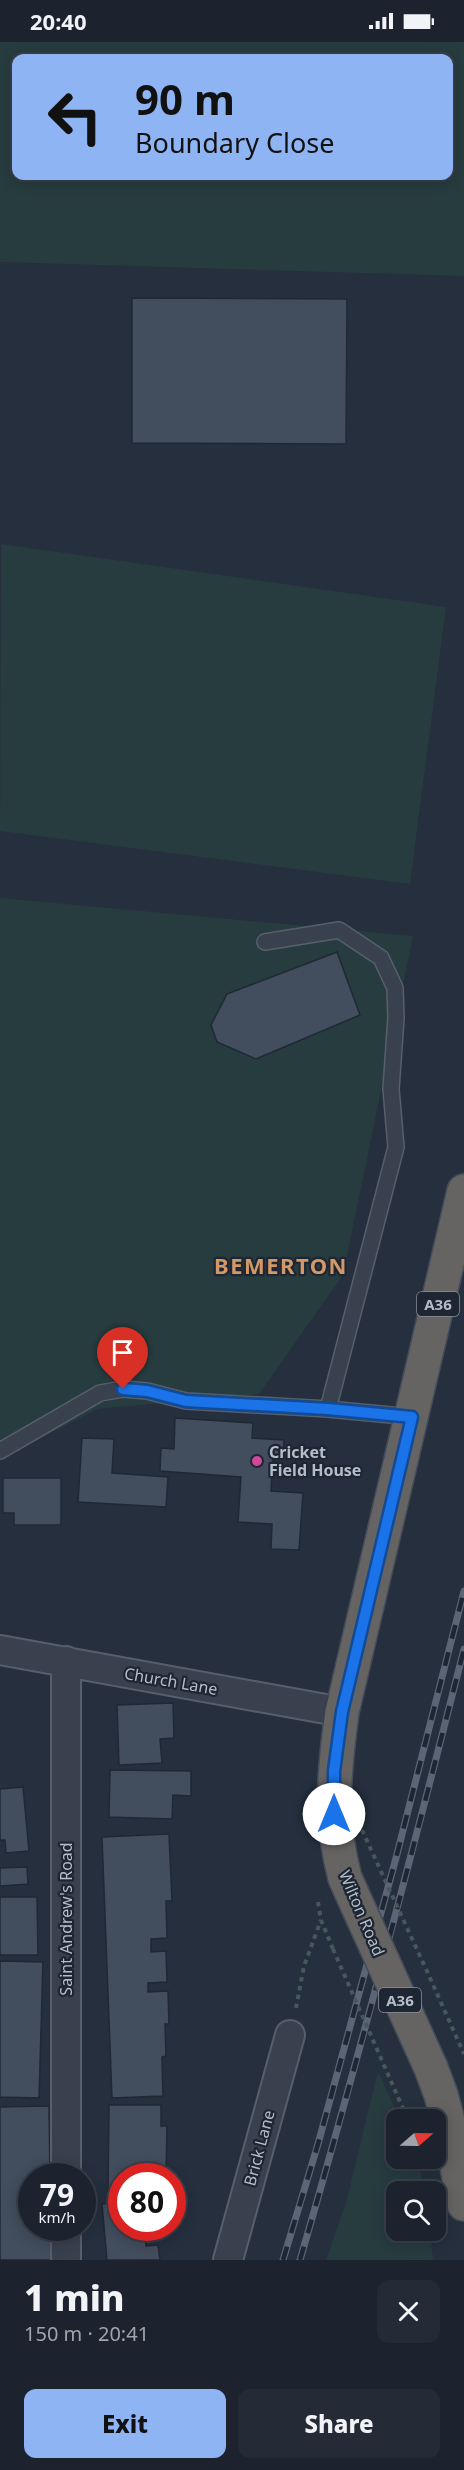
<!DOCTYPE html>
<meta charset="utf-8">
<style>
:root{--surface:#1c232e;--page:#252b36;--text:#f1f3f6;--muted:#a0a4aa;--line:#3a404a;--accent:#8fb4f4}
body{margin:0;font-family:"Noto Sans",sans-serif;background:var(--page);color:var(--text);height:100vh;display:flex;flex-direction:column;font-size:22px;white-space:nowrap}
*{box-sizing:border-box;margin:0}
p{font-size:20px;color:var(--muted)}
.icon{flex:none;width:33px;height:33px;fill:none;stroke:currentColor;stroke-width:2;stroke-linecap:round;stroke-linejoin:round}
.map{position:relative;height:2218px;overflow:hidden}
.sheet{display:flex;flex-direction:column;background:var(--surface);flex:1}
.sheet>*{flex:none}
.guide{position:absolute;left:12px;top:12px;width:441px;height:126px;border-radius:12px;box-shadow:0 3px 15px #0003,0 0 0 2px var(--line);background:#8fb4f4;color:#111;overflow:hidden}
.needle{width:39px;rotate:70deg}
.fabs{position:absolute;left:386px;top:2067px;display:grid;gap:12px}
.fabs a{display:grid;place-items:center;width:60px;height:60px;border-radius:12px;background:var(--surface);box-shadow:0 3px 15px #0003,0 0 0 2px var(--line);font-size:30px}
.speed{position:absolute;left:18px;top:2121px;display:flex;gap:12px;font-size:30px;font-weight:700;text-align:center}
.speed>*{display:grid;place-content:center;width:78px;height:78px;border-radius:50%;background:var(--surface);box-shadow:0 3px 15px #0003,0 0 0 2px var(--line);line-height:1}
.speed small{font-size:15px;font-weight:400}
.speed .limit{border:9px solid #d22;background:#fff;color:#111}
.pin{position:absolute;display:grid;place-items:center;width:51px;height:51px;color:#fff;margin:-62px -26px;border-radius:50% 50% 50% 0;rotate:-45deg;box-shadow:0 0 6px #0007}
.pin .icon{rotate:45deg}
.me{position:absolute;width:66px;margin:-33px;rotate:0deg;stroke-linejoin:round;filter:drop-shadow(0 0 4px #0008)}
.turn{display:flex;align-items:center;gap:21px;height:126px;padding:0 24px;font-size:27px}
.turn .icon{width:78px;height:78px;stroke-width:2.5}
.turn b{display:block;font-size:42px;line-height:51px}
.round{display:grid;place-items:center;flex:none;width:63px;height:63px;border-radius:12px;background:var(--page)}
.overview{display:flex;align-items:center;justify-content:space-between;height:102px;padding:0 24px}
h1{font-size:36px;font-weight:800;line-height:45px}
.button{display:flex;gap:12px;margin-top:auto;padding:12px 24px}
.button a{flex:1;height:69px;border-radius:12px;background:var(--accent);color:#111;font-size:24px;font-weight:800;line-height:69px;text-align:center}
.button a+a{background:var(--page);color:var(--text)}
.status{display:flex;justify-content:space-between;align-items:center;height:42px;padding:0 30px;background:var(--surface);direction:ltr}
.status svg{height:16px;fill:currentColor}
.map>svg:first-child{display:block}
.green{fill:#273c3f;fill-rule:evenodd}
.building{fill:#424d5d;stroke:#202835;stroke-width:1.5}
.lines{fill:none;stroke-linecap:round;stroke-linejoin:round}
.service-casing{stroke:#575f6c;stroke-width:18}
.minor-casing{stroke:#575f6c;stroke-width:32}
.trunk-casing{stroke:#444c59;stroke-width:36}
.path{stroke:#45595c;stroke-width:4;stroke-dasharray:4.5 4.5;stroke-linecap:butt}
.service{stroke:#39414e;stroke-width:15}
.minor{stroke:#39414e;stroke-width:28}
.trunk{stroke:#666462;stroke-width:33}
.rail-casing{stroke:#5b6575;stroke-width:7}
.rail{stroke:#1e2633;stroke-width:4.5;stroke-dasharray:14;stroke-linecap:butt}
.trunk-bridge-casing{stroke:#444c59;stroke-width:36;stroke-linecap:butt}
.path-bridge{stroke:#45595c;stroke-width:4;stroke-dasharray:4.5 4.5;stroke-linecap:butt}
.trunk-bridge{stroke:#666462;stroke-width:33}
.route-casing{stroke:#114b97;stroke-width:15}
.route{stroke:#1a73e8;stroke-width:10}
.hotel-dot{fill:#d1479c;stroke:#1e2633;stroke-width:2}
.labels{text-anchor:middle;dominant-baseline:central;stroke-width:4.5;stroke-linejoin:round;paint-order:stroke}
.shield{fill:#1e2633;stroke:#88909c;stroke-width:1.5}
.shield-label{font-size:15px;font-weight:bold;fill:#b5bdc9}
.poi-label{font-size:16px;font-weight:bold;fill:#b5bdc9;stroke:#1e2633;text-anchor:start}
.street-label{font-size:16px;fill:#b5bdc9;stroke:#1e2633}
.district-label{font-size:22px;font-weight:bold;letter-spacing:1.5px;fill:#d29868;stroke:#1e2633}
</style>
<div class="status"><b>20:40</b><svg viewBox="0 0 49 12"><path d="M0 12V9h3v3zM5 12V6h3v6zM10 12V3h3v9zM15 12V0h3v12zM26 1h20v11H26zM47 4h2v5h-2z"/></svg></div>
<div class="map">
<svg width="464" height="2218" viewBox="0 0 464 2218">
<rect width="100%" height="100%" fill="#252f3e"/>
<path class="green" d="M0,0H464V234L0,220ZM16,16H448V134H16Z
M1,502L446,565L410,842L0,789Z
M0,856L413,894L343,1233L259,1352L97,1367L0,1418Z
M378,2029L400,2077L396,2078V2116L416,2117L426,2149L396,2150V2188L430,2189L433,2218H326L346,2161Z"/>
<path class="building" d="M132,256L347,257L346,402L132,401Z
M337,910L360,973L256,1017L217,1000L211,983L227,952Z
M175,1376L253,1381L252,1396L284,1398L283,1414L273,1413L271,1449L303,1451L299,1508L271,1507L272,1482L238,1480L241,1435L160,1429L161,1406L174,1407Z
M82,1396L114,1397L112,1431L168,1435L166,1465L78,1460Z
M3,1436H61V1483H14V1471H3Z
M173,1661L174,1696L160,1697L162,1721L119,1723L117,1663Z
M110,1728L191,1729V1754L173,1753L172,1777L109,1775Z
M23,1745L29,1809L6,1811L5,1798H0V1747Z
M169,1792L172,1859H166L167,1896L151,1897V1910L166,1909L167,1940L148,1941V1950L168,1949L169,1982H165L166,2014L162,2015L163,2054L112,2056L102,1795Z
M27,1825L28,1842L0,1844V1826Z
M0,1855H37L38,1913H0Z
M0,1919L43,1920L39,2056L0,2055Z
M109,2063H161V2084H167L166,2134H122V2149H108Z
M49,2064L50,2134H32V2186H51L52,2218H0V2065Z
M122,2160V2186H161L162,2191L145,2193L146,2204L158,2203L160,2218H107L102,2162Z"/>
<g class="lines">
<g class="service-casing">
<path id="service" d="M265,900L339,888L381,916L395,946L396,976L391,1047L396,1105L328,1367
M0,1409L100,1351L123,1347L147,1349L186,1359L328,1367L412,1375"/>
</g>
<g class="minor-casing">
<path id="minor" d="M0,1608L342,1670
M66,2134V1619
M66,2218V2186
M228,2218L290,1993"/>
</g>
<g class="trunk-casing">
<path id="trunk" d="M345,1836C329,1777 334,1730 342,1670L464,1149
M449,2083L464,2162"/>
</g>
<path class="path" d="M318,1860L321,1878L333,1907
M426,1927L464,2012
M296,1966L304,1924L321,1878"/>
<use href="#service" class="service"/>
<use href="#minor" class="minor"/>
<use href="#trunk" class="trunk"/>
<g class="rail-casing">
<path id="rail" d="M283,2218L318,2102L396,1816L464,1549
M300,2218C359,2016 412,1812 464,1607"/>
</g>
<use href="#rail" class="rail"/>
<g class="trunk-bridge-casing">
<path id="trunk-bridge" d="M345,1836L431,2026L441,2053L449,2083"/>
</g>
<path class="path-bridge" d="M362,1788L426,1927
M333,1907L408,2078"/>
<use href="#trunk-bridge" class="trunk-bridge"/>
</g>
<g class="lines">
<g class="route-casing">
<path id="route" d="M123,1347L147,1349L186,1359L328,1367L412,1375L342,1670L334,1729V1772"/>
</g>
<use href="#route" class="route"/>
</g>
<circle class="hotel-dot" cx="257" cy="1419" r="6"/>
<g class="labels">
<g class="shield">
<rect x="417" y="1250" width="42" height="24" rx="4.5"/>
<rect x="379" y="1946" width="42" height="24" rx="4.5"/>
</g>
<g class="shield-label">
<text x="438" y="1262">A36</text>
<text x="400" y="1958">A36</text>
</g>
<g class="poi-label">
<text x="269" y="1410">Cricket<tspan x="269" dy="18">Field House</tspan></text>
</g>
<g class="street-label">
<text transform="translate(171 1639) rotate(10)">Church Lane</text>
<text transform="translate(362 1871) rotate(67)">Wilton Road</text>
<text transform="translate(66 1877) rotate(-90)">Saint Andrew's Road</text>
<text transform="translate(259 2106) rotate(-75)">Brick Lane</text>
</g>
<g class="district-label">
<text x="281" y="1223">BEMERTON</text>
</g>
</g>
</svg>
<div class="fabs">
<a><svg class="needle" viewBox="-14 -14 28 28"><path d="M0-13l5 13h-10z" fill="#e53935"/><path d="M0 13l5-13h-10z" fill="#a0a4aa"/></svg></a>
<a><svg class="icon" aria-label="search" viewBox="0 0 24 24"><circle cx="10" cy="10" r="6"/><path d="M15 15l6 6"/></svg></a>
</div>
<div class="speed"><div>79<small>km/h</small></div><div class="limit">80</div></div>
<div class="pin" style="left:123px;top:1347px;background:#d93025"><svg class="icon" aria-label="arrive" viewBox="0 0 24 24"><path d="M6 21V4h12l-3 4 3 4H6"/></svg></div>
<svg class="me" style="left:334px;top:1772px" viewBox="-20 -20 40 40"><circle r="19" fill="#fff"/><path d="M0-13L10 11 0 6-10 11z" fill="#1a73e8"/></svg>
<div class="guide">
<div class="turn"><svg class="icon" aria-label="left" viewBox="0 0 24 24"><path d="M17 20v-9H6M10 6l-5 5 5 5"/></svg><div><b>90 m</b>Boundary Close</div></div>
</div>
</div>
<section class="sheet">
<div class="overview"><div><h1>1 min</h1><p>150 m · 20:41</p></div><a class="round"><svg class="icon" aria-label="close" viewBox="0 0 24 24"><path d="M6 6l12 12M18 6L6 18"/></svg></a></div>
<div class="button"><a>Exit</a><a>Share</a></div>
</section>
